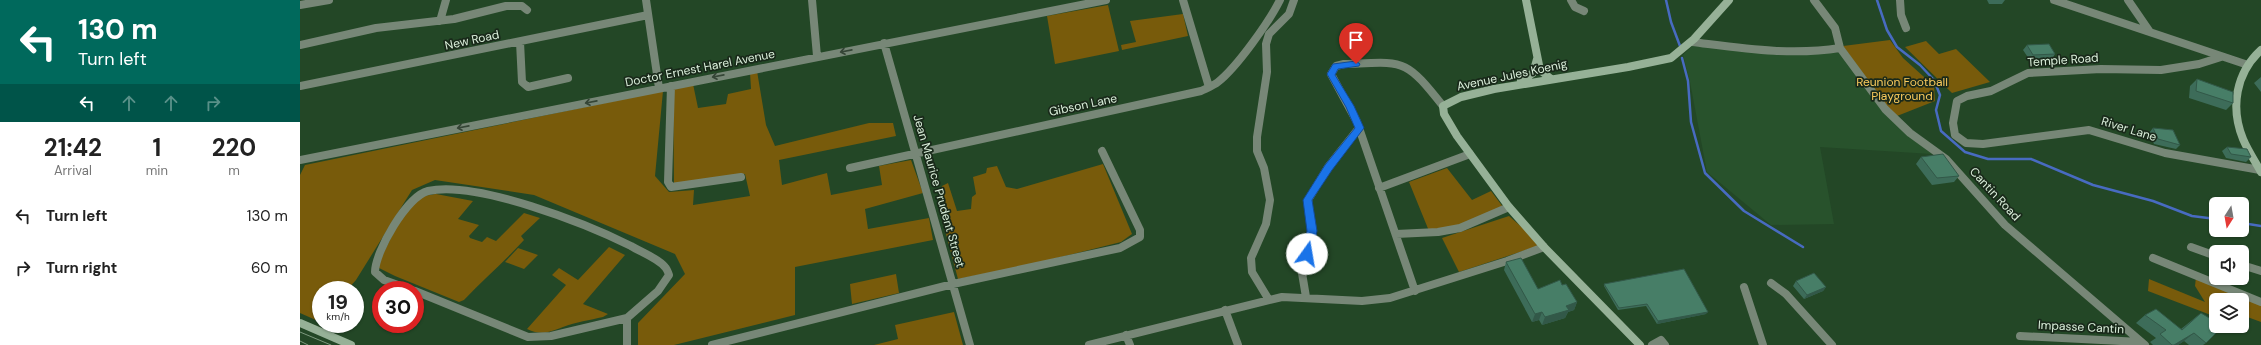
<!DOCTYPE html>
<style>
:root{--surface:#fff;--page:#f2f2f2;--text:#222;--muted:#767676}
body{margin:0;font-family:"DM Sans",sans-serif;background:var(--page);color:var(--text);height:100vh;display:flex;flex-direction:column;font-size:15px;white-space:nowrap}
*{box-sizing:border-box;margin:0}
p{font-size:13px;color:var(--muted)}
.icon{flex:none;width:22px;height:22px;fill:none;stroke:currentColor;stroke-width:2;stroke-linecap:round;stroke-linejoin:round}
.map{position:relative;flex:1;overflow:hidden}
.panel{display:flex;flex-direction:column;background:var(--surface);width:300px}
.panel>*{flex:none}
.banner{background:#00695c;color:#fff;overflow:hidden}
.needle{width:26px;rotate:191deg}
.controls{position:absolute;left:1909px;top:197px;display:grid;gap:8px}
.controls a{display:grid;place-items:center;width:40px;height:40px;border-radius:6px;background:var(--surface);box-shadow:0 1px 3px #0004;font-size:20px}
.speed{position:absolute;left:12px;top:281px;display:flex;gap:8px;font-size:20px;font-weight:700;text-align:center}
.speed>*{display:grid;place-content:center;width:52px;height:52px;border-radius:50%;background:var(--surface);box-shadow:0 1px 3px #0004;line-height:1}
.speed small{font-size:10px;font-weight:400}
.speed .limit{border:6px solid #d22;background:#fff;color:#111}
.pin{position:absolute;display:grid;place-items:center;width:34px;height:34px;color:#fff;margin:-41px -17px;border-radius:50% 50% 50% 0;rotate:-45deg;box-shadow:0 0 4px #0007}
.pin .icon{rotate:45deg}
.me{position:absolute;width:44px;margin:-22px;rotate:13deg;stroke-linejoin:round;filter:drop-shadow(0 0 3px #0008)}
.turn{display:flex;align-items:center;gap:14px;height:84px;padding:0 12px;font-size:18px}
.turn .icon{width:52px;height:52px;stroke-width:2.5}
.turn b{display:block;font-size:28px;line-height:34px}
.lanes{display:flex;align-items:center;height:38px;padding:0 12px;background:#0003;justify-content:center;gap:20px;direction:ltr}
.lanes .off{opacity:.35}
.eta{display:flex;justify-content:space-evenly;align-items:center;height:68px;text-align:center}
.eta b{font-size:24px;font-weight:700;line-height:28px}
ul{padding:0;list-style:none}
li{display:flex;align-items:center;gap:12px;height:52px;padding:0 12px}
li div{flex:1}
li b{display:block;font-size:15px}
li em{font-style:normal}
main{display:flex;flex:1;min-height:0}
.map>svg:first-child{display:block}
.built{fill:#28522c}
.green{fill:#785b0b}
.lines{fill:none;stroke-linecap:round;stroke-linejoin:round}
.stream{stroke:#486bc1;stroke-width:2.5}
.street{stroke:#778777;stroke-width:8}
.secondary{stroke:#96b197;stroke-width:8}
.tram{stroke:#7d997e;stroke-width:1}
.wall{fill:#3d6c59}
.shaded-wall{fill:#325848}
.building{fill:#477e67;stroke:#325848}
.oneway{stroke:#354536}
.route{fill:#1a73e8;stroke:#114b97}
.labels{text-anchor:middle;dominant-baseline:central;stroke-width:3.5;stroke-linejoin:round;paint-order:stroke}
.street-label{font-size:12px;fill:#daeeda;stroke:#19291a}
.park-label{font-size:12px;fill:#f9ca5d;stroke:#19291a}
</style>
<main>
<section class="panel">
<div class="banner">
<div class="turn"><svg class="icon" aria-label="left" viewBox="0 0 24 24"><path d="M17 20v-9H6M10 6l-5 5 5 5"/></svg><div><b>130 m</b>Turn left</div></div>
<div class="lanes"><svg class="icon" aria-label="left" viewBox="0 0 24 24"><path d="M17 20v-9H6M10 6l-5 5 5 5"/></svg><svg class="icon off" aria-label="ahead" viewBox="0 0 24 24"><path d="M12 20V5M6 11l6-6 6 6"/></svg><svg class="icon off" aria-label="ahead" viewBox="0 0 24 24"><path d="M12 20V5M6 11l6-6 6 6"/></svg><svg class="icon off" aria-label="right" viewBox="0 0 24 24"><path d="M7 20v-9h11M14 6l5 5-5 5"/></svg></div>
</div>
<div class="eta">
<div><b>21:42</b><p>Arrival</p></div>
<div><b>1</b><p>min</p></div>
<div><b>220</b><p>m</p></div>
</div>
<ul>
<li><svg class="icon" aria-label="left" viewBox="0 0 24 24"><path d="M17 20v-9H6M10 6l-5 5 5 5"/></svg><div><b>Turn left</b></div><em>130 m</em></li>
<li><svg class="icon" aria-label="right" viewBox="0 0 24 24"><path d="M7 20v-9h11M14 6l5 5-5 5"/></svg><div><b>Turn right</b></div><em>60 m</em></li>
</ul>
</section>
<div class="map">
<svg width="1961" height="345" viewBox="0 0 1961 345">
<rect width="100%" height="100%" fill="#234726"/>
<path class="built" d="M1394,44L1485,53H1539L1582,111L1632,154L1520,147L1534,224L1471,225L1407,172L1390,82L1383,55Z"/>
<path class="green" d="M808,5L819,51L755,64L747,16Z
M883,14L888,36L822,50L821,45L836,42L830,21Z
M1590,40L1603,58L1634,86L1635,101L1597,116L1588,108L1543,46Z
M1626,41L1639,54L1656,49L1690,82L1652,93L1605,47Z
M457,71L466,125L475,146L569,123H593L596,136L479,160L482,185L527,173L531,195L582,185L579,166L611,160L623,193L565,209L568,229L629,218L633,240L495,267V315L374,345H338V323L385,274L375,254L234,195L135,180L112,190L56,280L47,290H21V318L18,321L0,313V175L5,165L363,91L355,176L369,192L394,190L393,205L450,196L445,174L374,184L373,87L393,84L398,108L426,104L428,94L451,89L450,72Z
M803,164L832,234L821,242L729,265L658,279L638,204L642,186L648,183L657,211L671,209L672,197L676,194L673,177L686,173L687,168L697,166L706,187L717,189Z
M1147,168L1172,200L1191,191L1203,207L1156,227L1129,231L1109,182Z
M136,194L173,201L158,219L179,225L169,236L170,238L182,242L187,237L196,241L224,213L240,218L221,236L224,240C205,261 184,279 164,300L159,302L95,276L77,267C86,249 103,208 120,198C125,195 131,195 136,194Z
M1209,216L1225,230L1238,246L1159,272L1142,238Z
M309,247L325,255L283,304L308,314L303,317C290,320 276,322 263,327C249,332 242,336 227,329L266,285L252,275L259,268L278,280Z
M218,248L238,255L224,269L205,262Z
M596,274L599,293L552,304L550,284Z
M1896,277L1961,303V322L1942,315V300H1916V317L1848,291L1849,279L1905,302L1895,286Z
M654,312L663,345H574L598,339L595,325Z"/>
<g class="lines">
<path class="stream" d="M1366,0L1371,22L1380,46
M1577,0L1587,30L1597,47L1620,65L1634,80L1640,95L1636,110L1641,131L1665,152L1688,159H1731L1793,185L1853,201L1892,216L1916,219
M1382,58L1388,81L1391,122L1405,173L1444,211L1503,247
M1942,223L1961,226"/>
<path class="street" d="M346,0L359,88
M512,0L517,56
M883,0L909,87
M1271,0L1275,7L1284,11
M1600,0L1601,15L1606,28
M1754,0L1945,64
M1828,0L1850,32
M0,5L29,0
M140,21L146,0
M220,42L222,82L228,87L268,78
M1392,42C1441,48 1490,56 1540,48L1535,28L1514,0
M584,43L670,345
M0,45L76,28L154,19L206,6H222L227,10
M1540,48L1585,109L1610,133L1646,159L1705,225L1845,345
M1921,57L1899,64L1861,70L1801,69L1728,73L1691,91L1667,96L1657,101L1653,123L1655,135L1666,143L1683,144L1789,130L1865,153L1960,170
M0,86L348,15
M371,86L368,182L371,187L441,177
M0,160L806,0
M550,168L901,91C907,88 913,86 918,82C937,67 969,22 980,0
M1079,188L1170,154
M1096,234L1138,232L1160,228L1209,207
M1891,247L1916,256
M1853,258L1961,302
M1942,265L1961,271
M1471,283L1486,294L1532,345
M1444,287L1463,345
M112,290L84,280L75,272C75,252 107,196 128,191C176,180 287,224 331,246C341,252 358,258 365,267C367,269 368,272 369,275L358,291L327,318L251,336L228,337L115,291
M1115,291L1057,122L1031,74L1036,66L1044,64C1105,62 1104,57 1143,106
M1006,297L1002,273L1012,231L1008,200L1028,167L1059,128
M969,300L952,272L951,258L966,224L970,200L964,168L957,151V137L967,72L966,44L969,34L989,14L994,0
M925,310L938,345
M327,318V345
M826,335L830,345
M1720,336L1841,342
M412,345L653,284L820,248L840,237V230L802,151
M789,345L982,297L1062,301L1090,298L1207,261L1244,247
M1352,345L1361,340L1365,345"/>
<path class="secondary" d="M1226,0L1240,70L1250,78
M1961,50C1936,73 1930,107 1943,139C1948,151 1955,161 1961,172
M1221,81L1233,73L1237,59
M0,323L51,345
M1340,345L1244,247L1209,207L1157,136L1144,114L1143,106L1161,97L1194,89L1328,67L1371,58L1394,39L1429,0"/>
<path class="tram" d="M0,332L31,345
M0,341L8,345"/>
</g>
<path class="wall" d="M1687,0H1705L1702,4H1689Z
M1727,45L1755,54L1752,59H1729L1723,50Z
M1961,77V92L1954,83Z
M1897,79L1933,103L1926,110L1889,98L1890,86Z
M1853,128L1880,145L1876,149L1854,144L1849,133Z
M1927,147L1951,157L1946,162L1926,158L1922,151Z
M1621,157L1659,176L1654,182L1632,185L1616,164Z
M1206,262L1238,289L1262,285L1277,302L1274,310L1268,312L1265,318L1242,325L1239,320L1232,322L1204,270Z
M1496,281L1526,287L1523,291L1504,299L1493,286Z
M1304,284L1406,314L1357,324L1346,306L1318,310L1304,286Z
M1901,313L1906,343L1903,345H1889L1884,341L1878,345H1853L1850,342L1856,338L1836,323L1845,315L1881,329Z"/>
<path class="shaded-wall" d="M1526,287L1523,291L1504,299L1507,295Z
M1277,302L1274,310L1268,312L1265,318L1242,325L1245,317L1266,306Z
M1242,312L1239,320L1232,322L1235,314Z
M1408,312L1406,314L1357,324L1358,321Z
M1894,333L1884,341L1878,345H1874Z"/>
<path class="building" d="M1749,44L1755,54L1733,55L1727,45Z
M1897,79L1933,92V103L1896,91Z
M1853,128L1873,130L1880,145L1858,139Z
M1927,147L1947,149L1951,157L1931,154Z
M1643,154L1659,176L1637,178L1621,157Z
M1221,258L1238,289L1260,280L1262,285L1266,284L1277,302L1266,306L1269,310L1245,317L1242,312L1235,314L1206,262Z
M1384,269L1408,312L1358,321L1347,304L1319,308L1304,284Z
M1514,273L1526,287L1507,295L1496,281Z
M1856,309L1882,330L1901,313L1916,322V326H1921L1922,327L1906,343L1894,333L1874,345H1872L1860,334L1866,330L1845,315Z"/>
<defs><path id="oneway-shaft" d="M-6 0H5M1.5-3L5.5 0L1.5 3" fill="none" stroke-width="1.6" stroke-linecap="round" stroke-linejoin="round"/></defs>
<g class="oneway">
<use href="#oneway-shaft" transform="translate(546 51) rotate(169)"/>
<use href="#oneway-shaft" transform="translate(418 76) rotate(169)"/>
<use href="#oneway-shaft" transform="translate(291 102) rotate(169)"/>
<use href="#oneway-shaft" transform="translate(163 127) rotate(169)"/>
</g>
<path class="route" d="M1056,61L1060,64L1059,66L1038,69L1035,75L1054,106L1064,128L1032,170L1012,200L1017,231L1012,254L1007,258L1002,254L1007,231L1003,200L1025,165L1055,128L1046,107L1027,74L1033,64Z"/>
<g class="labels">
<g class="street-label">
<text transform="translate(172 40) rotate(-12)">New Road</text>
<text transform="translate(1763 60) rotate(-4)">Temple Road</text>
<text transform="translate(400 68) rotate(-11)">Doctor Ernest Harel Avenue</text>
<text transform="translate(1212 75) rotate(-12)">Avenue Jules Koenig</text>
<text transform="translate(783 105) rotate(-12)">Gibson Lane</text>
<text transform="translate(1829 129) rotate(17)">River Lane</text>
<text transform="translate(639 191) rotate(74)">Jean Maurice Prudent Street</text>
<text transform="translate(1695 194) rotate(47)">Cantin Road</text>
<text transform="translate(1781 327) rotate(3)">Impasse Cantin</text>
</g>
<g class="park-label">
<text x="1602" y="82">Reunion Football<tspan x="1602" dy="14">Playground</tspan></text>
</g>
</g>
</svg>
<div class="controls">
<a><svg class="needle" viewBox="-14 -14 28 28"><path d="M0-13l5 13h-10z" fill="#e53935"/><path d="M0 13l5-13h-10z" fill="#767676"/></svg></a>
<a><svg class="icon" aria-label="sound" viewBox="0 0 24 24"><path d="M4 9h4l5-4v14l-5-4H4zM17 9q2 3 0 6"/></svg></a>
<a><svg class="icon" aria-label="layers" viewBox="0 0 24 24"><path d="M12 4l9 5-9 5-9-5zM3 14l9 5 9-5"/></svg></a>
</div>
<div class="speed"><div>19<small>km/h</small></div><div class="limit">30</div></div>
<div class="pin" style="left:1056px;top:64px;background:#d93025"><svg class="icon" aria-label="arrive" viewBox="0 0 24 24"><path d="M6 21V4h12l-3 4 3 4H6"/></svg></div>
<svg class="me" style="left:1007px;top:254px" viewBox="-20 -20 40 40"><circle r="19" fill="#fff"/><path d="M0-13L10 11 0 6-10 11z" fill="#1a73e8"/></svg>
</div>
</main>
